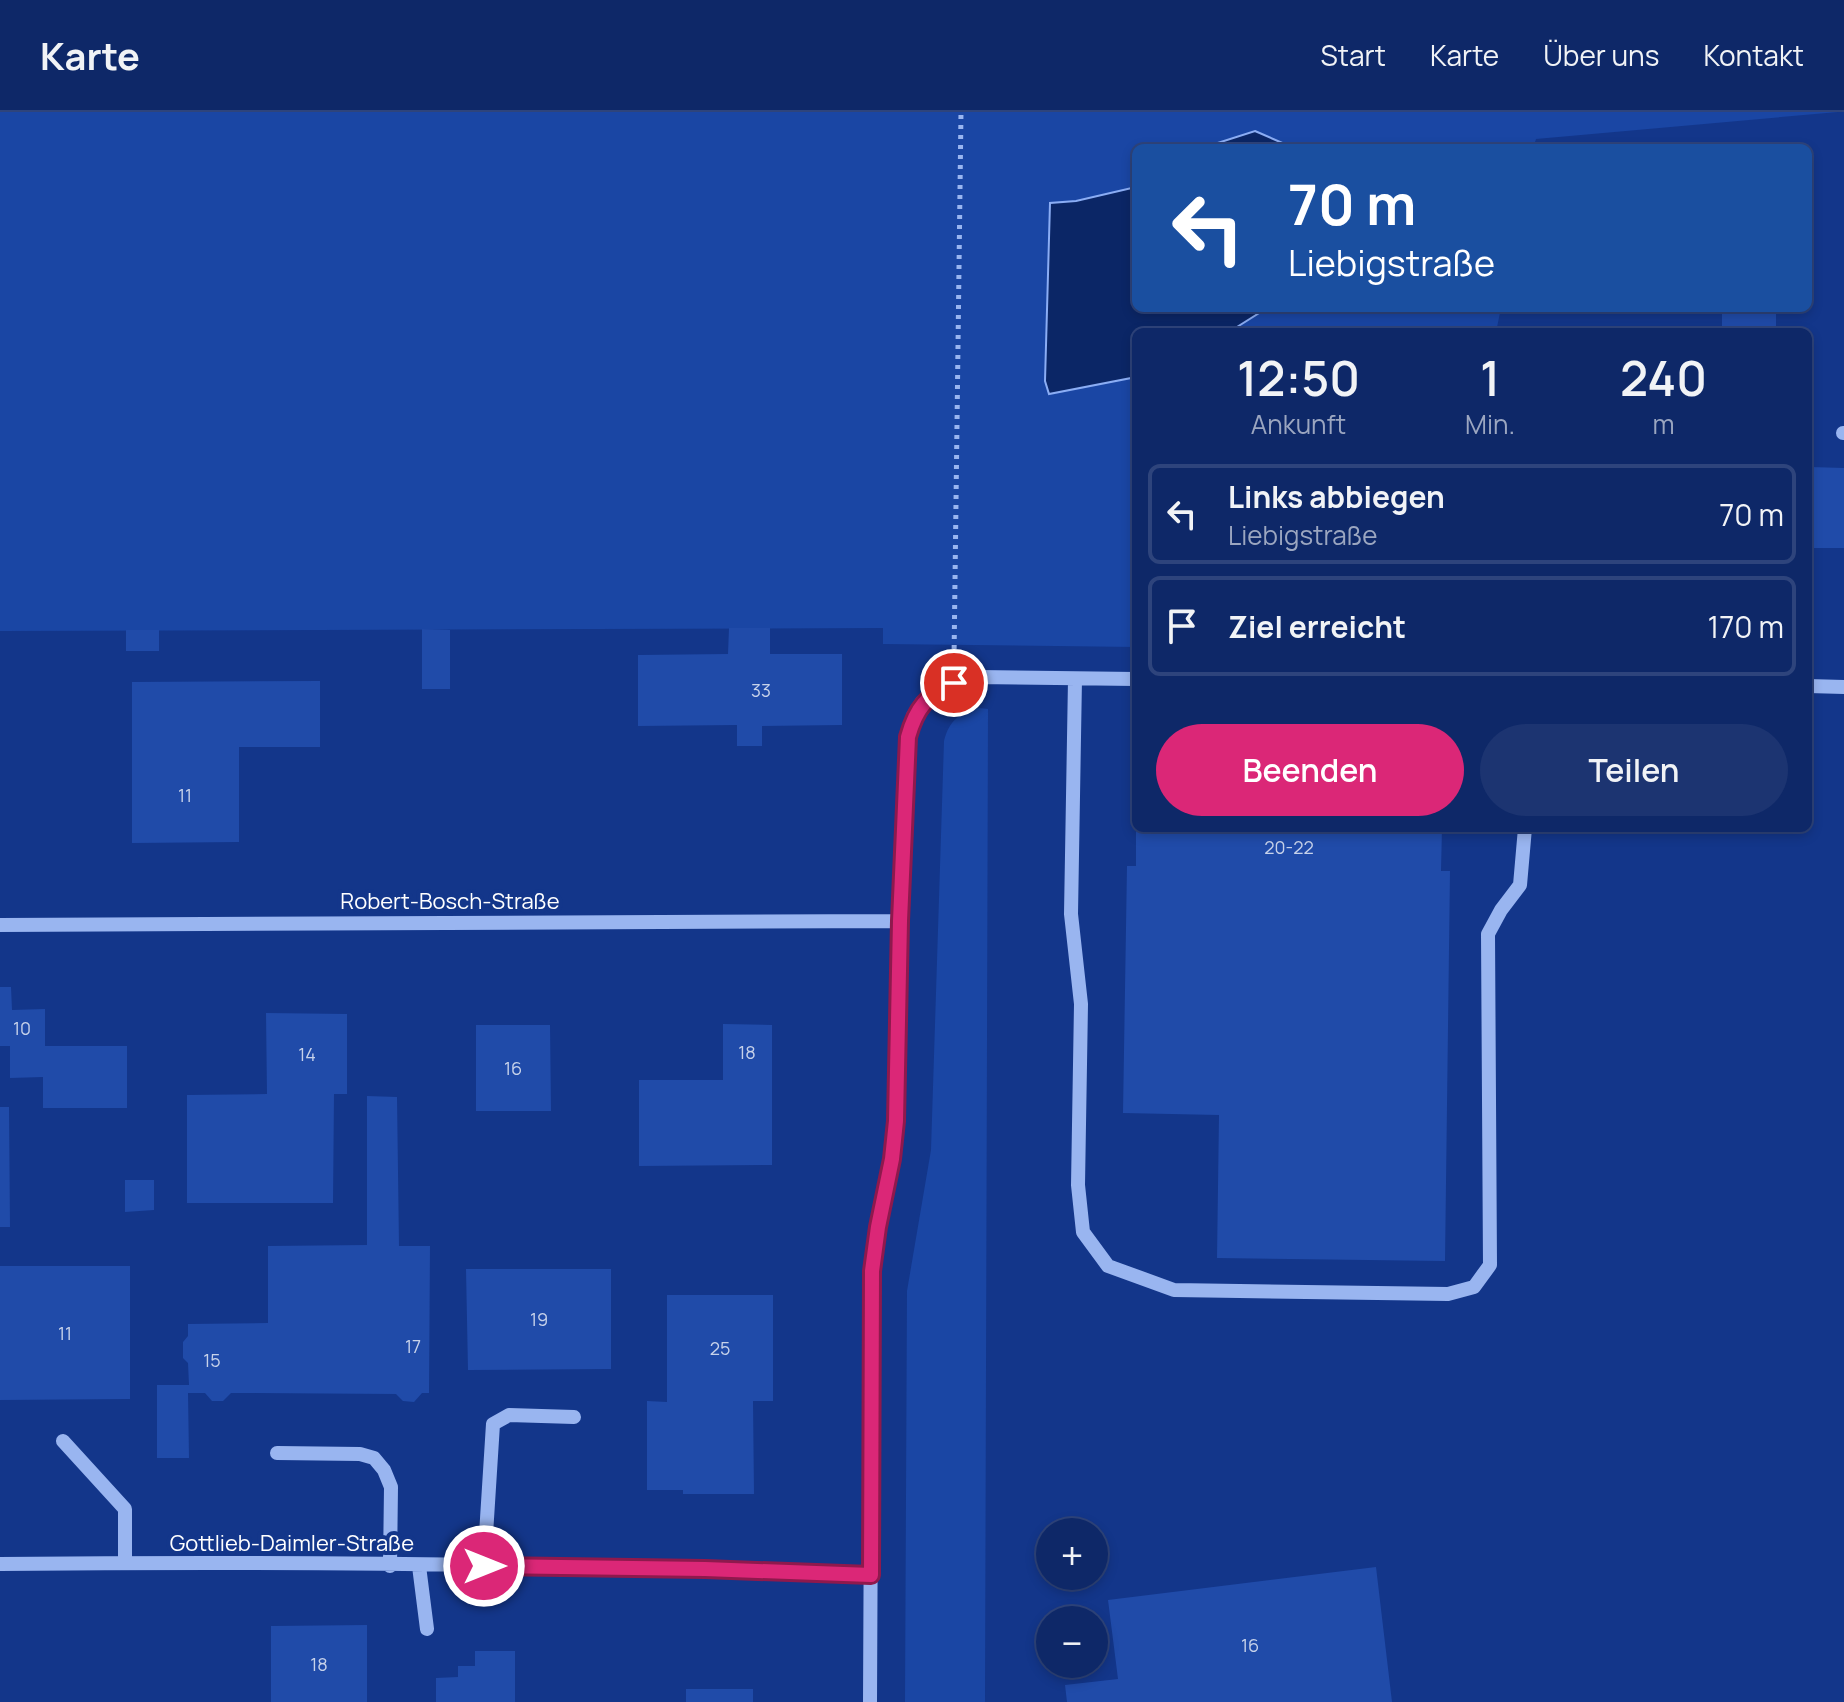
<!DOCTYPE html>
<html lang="de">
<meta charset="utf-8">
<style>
:root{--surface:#0e2868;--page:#1c3471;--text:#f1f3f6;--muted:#9ba6c0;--line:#2e447c;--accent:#db2777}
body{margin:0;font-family:Manrope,sans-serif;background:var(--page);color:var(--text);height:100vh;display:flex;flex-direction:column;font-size:30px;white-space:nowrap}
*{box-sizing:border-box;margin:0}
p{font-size:26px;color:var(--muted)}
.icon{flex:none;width:44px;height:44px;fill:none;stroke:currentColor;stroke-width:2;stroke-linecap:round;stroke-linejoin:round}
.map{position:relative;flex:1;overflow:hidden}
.drawer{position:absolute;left:1132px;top:216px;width:680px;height:504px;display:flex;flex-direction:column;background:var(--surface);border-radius:12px;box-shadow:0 4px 12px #0003,0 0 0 2px var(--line)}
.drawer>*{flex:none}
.top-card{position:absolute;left:1132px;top:32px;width:680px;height:168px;border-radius:12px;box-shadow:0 4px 12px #0003,0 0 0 2px var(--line);background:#1a4fa0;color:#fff;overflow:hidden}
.controls{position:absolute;left:1036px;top:1406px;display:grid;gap:16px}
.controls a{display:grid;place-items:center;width:72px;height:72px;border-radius:50%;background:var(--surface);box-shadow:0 4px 12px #0003,0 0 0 2px var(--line);font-size:40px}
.pin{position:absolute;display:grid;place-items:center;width:68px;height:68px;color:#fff;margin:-34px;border:4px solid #fff;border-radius:50%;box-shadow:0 2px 8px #0007}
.me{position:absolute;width:88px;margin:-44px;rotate:90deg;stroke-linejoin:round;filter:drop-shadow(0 0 6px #0008)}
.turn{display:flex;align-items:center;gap:28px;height:168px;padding:0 24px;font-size:36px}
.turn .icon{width:104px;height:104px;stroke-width:2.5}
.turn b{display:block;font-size:56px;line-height:68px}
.eta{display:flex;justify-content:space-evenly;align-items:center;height:136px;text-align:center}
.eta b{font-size:48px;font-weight:600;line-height:56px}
.primary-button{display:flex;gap:16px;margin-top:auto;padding:16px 24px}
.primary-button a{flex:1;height:92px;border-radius:48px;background:var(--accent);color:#fff;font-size:32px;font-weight:600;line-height:92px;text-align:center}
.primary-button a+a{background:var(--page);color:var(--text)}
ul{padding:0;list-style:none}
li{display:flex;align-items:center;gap:24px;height:100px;margin:0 16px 12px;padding:0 8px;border:4px solid var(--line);border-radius:12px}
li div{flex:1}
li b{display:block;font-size:30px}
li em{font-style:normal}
header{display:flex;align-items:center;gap:48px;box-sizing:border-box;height:112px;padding:0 40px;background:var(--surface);border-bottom:2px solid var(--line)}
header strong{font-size:38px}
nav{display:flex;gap:44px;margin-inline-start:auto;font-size:28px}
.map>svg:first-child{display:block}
.green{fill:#1a46a4}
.water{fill:#0b2666;stroke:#8badf4;stroke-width:2}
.building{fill:#204ba9}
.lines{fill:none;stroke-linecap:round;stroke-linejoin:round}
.path{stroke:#99b5f0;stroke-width:5;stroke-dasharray:4 6;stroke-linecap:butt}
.minor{stroke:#99b5f0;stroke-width:14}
.route-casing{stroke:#8e194d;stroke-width:20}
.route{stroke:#db2777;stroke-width:14}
.labels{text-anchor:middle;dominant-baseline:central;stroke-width:8;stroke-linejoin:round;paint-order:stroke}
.number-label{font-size:18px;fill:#c7d2ea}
.street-label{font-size:22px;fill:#fff;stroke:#13368a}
</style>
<header>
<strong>Karte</strong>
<nav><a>Start</a><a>Karte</a><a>Über uns</a><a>Kontakt</a></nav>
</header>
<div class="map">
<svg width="1844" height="1590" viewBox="0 0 1844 1590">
<rect width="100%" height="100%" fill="#13368a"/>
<path class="green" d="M0,0H1838L1536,27L1533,36H1136V196H1501L1496,220H1136V535L883,532V516L0,519Z
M979,596L988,597L985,1590H905L907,1179L931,1038L944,629C949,609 960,600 979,596Z"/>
<path class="water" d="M1255,19L1294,36H1202Z
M1136,75V196H1267L1229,220H1136V260L1131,266L1049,282L1045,269L1050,91L1076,89Z"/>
<path class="building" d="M1722,196H1776V220H1722Z
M1810,355L1844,356V436H1809Z
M729,516H770V542H842V613L762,614V634H737V613L638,614V543L728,542Z
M422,517L450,518V577H422Z
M126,518H159V539H126Z
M320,569V635H239V730L132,731V570Z
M1136,716H1442L1441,759H1450L1445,1149L1217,1146L1219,1003L1123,1001L1127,754H1136Z
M0,875H11L12,898L45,897V934H127V996H43V965L10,966V934H0Z
M266,901L347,902V982H334L333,1091H187V983L267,982Z
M723,912L772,913V1053L639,1054V968H723Z
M476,913H550L551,999H476Z
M367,984L397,985L399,1134H430L429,1281H422L414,1290L403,1289L396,1282L238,1281H231L223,1289H212L205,1281H188L189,1346H157V1273H189L188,1251L183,1246V1230L188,1224V1212L268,1211V1134L367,1133Z
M0,995H9L10,1115H0Z
M125,1068H154V1098L125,1100Z
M0,1154H130V1287L0,1288Z
M466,1157H611V1257L468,1258Z
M667,1183H773V1289H753L754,1382H683V1378H647V1289L667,1290Z
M1376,1455L1392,1590H1067L1065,1573L1118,1567L1108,1488Z
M367,1513V1590H271V1514Z
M475,1539H515V1590H436V1566L458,1565V1554H475Z
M686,1577H753V1590H686Z"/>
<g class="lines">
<path class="path" d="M954,547L961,0"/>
<path class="minor" d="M1843,321H1844
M1075,567L1071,802L1081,892L1078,1073L1083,1120L1108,1154L1174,1178L1448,1182L1474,1175L1490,1153L1488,822L1501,798L1520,773L1525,716
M1808,574L1844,575
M0,813L900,809
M63,1329L125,1397V1451
M277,1341L360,1342L374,1346L384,1358L391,1375L390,1454
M0,1452C290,1449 581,1452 871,1463
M419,1454L427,1517
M484,1454L493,1312L509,1303L574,1305
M870,1590L872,1159L878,1115L892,1047L896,1009L900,809L908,625L913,604L922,590L937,578L977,565L1136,567"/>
</g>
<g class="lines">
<g class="route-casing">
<path id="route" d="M484,1454L705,1457L871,1463L872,1159L878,1115L892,1047L896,1009L900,809L908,625C916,596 927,583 954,571"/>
</g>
<use href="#route" class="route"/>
</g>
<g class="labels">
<g class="number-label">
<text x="761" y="578">33</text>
<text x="185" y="683">11</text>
<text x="1289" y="735">20-22</text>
<text x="22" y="916">10</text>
<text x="747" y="940">18</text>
<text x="307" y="942">14</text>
<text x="513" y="956">16</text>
<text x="539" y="1207">19</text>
<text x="65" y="1221">11</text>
<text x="413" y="1234">17</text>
<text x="720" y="1236">25</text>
<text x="212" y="1248">15</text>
<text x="1250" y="1533">16</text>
<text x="319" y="1552">18</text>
</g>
<g class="street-label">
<text x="450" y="789">Robert-Bosch-Straße</text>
<text x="292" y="1431">Gottlieb-Daimler-Straße</text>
</g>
</g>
</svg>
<div class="controls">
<a>+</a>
<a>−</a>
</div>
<div class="pin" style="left:954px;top:571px;background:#d93025"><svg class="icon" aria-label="arrive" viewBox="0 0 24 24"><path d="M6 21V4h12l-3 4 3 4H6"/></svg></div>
<svg class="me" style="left:484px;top:1454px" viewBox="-20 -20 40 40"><circle r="17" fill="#db2777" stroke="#fff" stroke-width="3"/><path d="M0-11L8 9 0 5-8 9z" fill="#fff"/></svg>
<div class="top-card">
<div class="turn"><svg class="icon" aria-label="left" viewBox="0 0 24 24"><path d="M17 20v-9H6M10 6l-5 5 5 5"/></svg><div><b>70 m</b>Liebigstraße</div></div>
</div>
<section class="drawer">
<div class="eta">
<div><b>12:50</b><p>Ankunft</p></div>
<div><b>1</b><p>Min.</p></div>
<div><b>240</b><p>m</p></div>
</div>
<ul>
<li><svg class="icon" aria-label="left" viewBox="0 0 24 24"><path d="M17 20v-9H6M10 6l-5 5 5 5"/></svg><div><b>Links abbiegen</b><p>Liebigstraße</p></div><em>70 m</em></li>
<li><svg class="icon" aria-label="arrive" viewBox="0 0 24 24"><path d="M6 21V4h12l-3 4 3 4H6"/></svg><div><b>Ziel erreicht</b></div><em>170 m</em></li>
</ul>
<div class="primary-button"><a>Beenden</a><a>Teilen</a></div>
</section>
</div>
